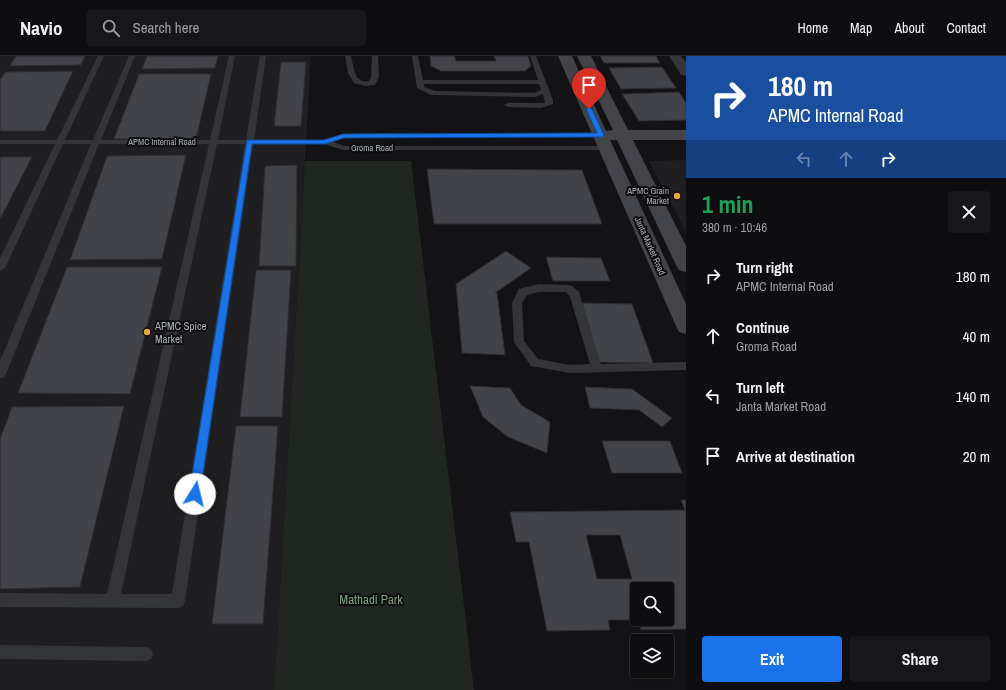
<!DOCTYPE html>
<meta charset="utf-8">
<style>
:root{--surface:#0e0e10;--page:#171719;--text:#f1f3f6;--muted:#9b9c9f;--line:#2e2e30;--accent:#1a73e8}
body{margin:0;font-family:"Archivo Narrow",sans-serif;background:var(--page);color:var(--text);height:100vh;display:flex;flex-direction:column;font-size:15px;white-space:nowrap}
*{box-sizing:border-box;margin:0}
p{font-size:13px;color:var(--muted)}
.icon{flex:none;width:22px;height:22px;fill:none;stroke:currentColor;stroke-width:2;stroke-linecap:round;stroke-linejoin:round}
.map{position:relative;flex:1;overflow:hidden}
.drawer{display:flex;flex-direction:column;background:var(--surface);width:320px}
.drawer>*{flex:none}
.hud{background:#1a4fa0;color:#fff;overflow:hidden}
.controls{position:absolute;left:630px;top:526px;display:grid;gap:8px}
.controls a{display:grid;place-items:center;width:44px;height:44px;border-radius:4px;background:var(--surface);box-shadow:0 1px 3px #0004,0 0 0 1px var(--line);font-size:20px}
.pin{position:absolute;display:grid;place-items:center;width:34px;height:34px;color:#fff;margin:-41px -17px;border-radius:50% 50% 50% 0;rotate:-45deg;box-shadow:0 0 4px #0007}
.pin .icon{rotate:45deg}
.me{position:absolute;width:44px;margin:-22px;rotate:9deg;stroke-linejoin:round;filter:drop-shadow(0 0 3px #0008)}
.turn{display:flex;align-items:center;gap:14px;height:84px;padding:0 16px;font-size:18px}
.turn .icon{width:52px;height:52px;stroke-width:2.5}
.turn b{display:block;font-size:28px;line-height:34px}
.lanes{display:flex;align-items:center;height:38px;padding:0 16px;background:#0003;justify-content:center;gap:20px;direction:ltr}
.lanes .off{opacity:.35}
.round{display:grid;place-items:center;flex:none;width:42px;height:42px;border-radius:4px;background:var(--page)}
.overview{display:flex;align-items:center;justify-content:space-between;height:68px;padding:0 16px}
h1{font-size:24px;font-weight:700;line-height:30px;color:#1e9e55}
.button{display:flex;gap:8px;margin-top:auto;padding:8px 16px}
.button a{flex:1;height:46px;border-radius:4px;background:var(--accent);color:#fff;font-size:16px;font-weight:700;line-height:46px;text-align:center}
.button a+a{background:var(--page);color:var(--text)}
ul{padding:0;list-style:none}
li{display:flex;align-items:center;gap:12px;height:60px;padding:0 16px}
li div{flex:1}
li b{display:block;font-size:15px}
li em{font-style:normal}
header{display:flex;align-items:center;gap:24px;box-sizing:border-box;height:56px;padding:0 20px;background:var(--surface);border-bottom:1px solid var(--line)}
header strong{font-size:19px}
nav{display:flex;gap:22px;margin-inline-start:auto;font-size:14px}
.search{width:280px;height:36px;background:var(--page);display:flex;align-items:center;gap:10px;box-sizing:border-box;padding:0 14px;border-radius:4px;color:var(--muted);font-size:15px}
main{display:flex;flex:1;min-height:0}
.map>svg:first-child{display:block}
.built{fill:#1f1f22}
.green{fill:#202720}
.building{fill:#424348;stroke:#2d2d31;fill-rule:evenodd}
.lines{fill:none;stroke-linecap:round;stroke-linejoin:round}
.lane{fill:#343539;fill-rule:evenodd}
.street{fill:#343539;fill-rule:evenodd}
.secondary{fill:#434449;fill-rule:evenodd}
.route{fill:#1a73e8;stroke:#114b97}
.poi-dot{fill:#e4a63c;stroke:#0e0e10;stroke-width:1.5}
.labels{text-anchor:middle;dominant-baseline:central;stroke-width:4;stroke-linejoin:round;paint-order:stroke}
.far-street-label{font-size:9px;fill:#a6abb4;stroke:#0e0e10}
.far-poi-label{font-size:9px;fill:#a6abb4;stroke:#0e0e10;text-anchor:end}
.poi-label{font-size:11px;fill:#a6abb4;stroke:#0e0e10;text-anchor:start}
.near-park-label{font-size:13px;fill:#7e9e7f;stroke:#0e0e10}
</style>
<header>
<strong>Navio</strong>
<div class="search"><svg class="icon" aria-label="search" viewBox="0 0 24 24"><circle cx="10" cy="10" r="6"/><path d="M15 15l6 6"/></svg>Search here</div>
<nav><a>Home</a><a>Map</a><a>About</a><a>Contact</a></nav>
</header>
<main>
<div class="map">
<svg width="686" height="634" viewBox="0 0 686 634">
<rect width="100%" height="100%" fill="#131315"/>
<path class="built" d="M0,0H311L274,634H0Z
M686,104V176L649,105Z"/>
<path class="green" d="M305,105H411L474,634H274Z"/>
<path class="building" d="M16,0H85L81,9L10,10Z
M147,0H218L215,12L142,13Z
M430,0H454L456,5H496L494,0H528L531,10L525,15H441L431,10Z
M600,0H656L660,7H604Z
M281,6H306L301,70H274Z
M662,11L676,32L621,33L609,12Z
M73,15L45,75H0V24L5,16Z
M139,18H211L196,83H114Z
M679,36L686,47V64L639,65L622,38Z
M186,99L162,203L70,204L107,100Z
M0,101H32L0,163Z
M297,109L296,210H259L265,110Z
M427,113L582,114L602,168H434Z
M506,195L531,212L495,237H497L505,299L462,297L456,228Z
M546,201L601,202L610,225H553Z
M67,211H162L130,338L18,337Z
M256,214H291L282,361H240Z
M582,247L632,248L653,307L599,306Z
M470,330L510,332L521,349L550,366L547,397L508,381L483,361Z
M585,331L632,333L672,362L662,371L639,354L590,352Z
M124,350L80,531L0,533V383L12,351Z
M236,370H278L263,568H212Z
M602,385H670L682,417H612Z
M681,444H686V573L641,574L637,564H608L610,574L547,575L529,486H516L510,456L685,454ZM586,479H620L632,523H597ZM637,533H667V563H637Z"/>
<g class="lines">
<path class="lane" d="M98,0H104L65,84H93L129,0H135L101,84H210L229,0H235L218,84H246L260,0H266L254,84H324L343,78L601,77H604V81L344,82L333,86L344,90H606L610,92L606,94H343L324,88H253L185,545L183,550L178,552L0,551V537L107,538L209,88H99L6,318L4,321L0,322V305L91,88H63L5,212L0,215V202L55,88H0V84H57ZM217,88H245L172,538H121Z
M345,0H351C354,11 354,28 369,25L371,21L372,0H378L379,21L375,29L365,30L354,27L348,17Z
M412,0H418L423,24H538L530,0H536L553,44V48L541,52L508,51L504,49L508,47H545L543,38L535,41L431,39L417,32ZM424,28H539L541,34L534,37L435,35L424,31Z
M539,228L569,229L572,230L579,236L601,308L686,306V314L570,317L531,310L514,286L512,247L519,233ZM539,236H566L570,241L590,308L570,309L538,303L524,285L522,247L527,239Z
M0,589L146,591L151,593L153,598L151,603L146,605L0,603Z"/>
<path class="street" d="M669,0H681L686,6V20L681,19Z"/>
<path class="secondary" d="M558,0H572L606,75L613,74L577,0H591L628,74H686V84H633L686,190V216L679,214L676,209L617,84H610L686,248V278L679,276L676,270Z"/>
</g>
<path class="route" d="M589,51L592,53L604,79L603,81L344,82L325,88H252L200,438L198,441L195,442L191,441L189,438L247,84H324L343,78L597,77L586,53Z"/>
<g class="poi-dot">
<circle cx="677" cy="140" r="4"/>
<circle cx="147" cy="276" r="4"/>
</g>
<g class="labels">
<g class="far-street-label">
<text x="162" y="86">APMC Internal Road</text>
<text x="372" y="92">Groma Road</text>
<text transform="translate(650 190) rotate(66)">Janta Market Road</text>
</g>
<g class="far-poi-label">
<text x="669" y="135">APMC Grain<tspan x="669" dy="10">Market</tspan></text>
</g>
<g class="poi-label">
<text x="155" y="270">APMC Spice<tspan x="155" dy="13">Market</tspan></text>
</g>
<g class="near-park-label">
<text x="371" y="543">Mathadi Park</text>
</g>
</g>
</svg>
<div class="controls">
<a><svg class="icon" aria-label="search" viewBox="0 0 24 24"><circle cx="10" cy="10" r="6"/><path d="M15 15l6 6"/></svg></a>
<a><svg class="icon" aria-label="layers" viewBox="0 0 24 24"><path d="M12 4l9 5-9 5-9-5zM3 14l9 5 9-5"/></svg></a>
</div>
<div class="pin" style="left:589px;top:53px;background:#d93025"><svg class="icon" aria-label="arrive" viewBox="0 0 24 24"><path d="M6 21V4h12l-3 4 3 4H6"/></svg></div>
<svg class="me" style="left:195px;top:438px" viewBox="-20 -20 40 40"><circle r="19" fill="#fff"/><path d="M0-13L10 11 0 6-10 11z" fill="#1a73e8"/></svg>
</div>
<section class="drawer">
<div class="hud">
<div class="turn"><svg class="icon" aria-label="right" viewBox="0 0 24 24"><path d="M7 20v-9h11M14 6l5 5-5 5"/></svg><div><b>180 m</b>APMC Internal Road</div></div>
<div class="lanes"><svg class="icon off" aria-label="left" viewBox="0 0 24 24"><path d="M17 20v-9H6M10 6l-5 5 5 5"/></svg><svg class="icon off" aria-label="ahead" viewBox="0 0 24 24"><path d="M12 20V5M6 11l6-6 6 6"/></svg><svg class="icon" aria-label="right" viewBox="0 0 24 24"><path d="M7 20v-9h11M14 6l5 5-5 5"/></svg></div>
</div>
<div class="overview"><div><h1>1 min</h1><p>380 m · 10:46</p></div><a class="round"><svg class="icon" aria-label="close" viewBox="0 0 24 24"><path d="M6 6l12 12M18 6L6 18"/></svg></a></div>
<ul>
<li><svg class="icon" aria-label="right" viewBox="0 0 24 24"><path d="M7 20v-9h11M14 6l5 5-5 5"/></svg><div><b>Turn right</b><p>APMC Internal Road</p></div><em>180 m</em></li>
<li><svg class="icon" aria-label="ahead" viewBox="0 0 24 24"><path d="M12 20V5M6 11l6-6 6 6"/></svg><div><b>Continue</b><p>Groma Road</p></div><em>40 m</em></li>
<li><svg class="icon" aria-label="left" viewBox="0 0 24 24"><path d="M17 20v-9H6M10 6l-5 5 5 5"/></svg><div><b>Turn left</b><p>Janta Market Road</p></div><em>140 m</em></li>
<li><svg class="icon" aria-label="arrive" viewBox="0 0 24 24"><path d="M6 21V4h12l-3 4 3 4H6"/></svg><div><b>Arrive at destination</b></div><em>20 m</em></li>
</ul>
<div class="button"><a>Exit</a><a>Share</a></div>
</section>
</main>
